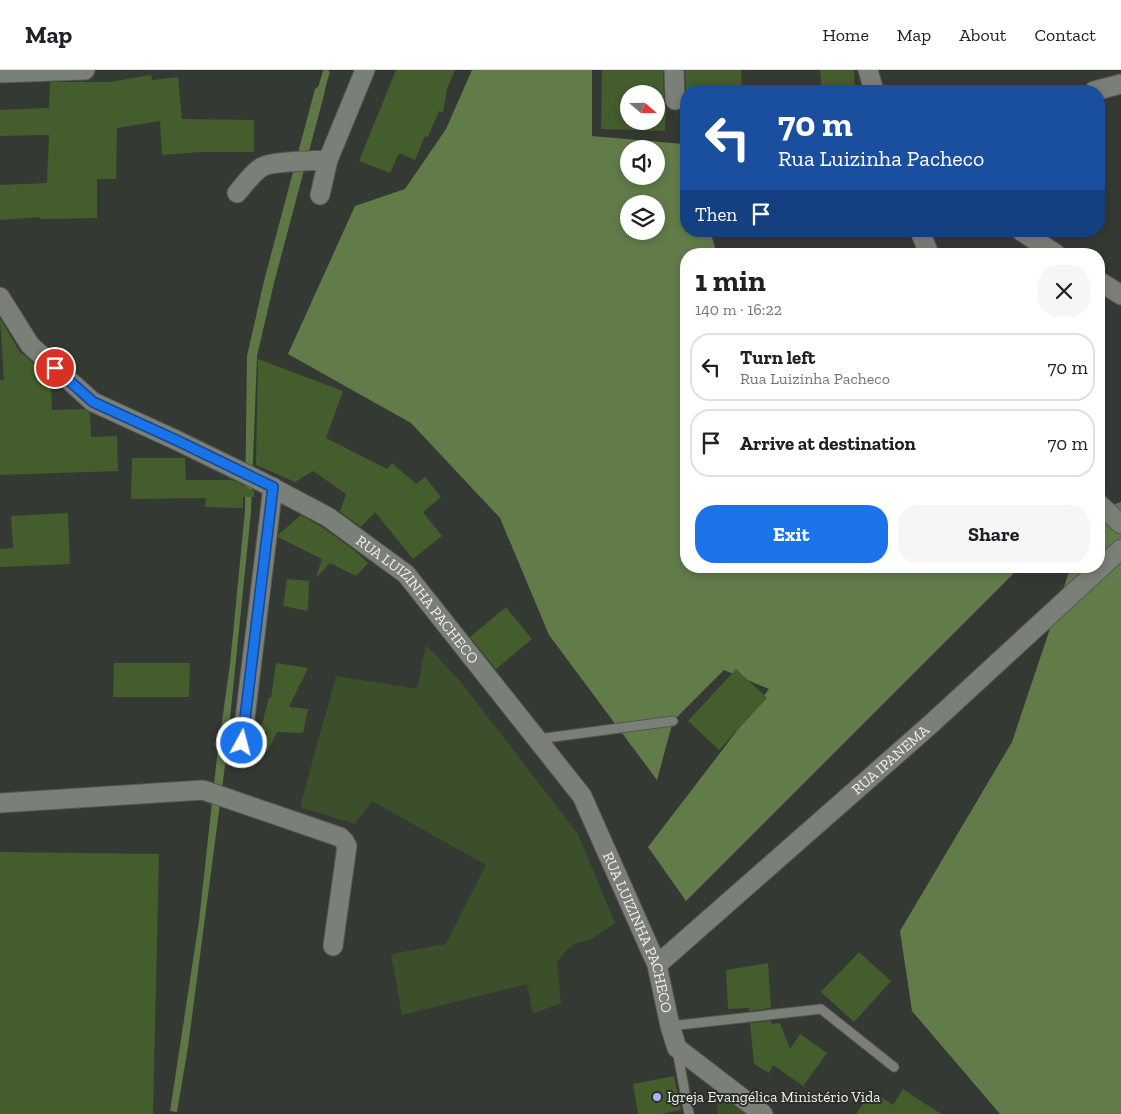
<!DOCTYPE html>
<meta charset="utf-8">
<style>
:root{--surface:#fff;--page:#f6f6f6;--text:#202124;--muted:#757577;--line:#e0e0e0;--accent:#1a73e8}
body{margin:0;font-family:"Zilla Slab",serif;background:var(--page);color:var(--text);height:100vh;display:flex;flex-direction:column;font-size:19px;white-space:nowrap}
*{box-sizing:border-box;margin:0}
p{font-size:16px;color:var(--muted)}
.icon{flex:none;width:28px;height:28px;fill:none;stroke:currentColor;stroke-width:2;stroke-linecap:round;stroke-linejoin:round}
.map{position:relative;flex:1;overflow:hidden}
.sheet{position:absolute;left:680px;top:178px;width:425px;height:325px;display:flex;flex-direction:column;background:var(--surface);border-radius:20px;box-shadow:0 2px 8px #0003}
.sheet>*{flex:none}
.banner{position:absolute;left:680px;top:15px;width:425px;height:152px;border-radius:20px;box-shadow:0 2px 8px #0003;background:#1a4fa0;color:#fff;overflow:hidden}
.needle{width:32px;rotate:110deg}
.controls{position:absolute;left:620px;top:15px;display:grid;gap:10px}
.controls a{display:grid;place-items:center;width:45px;height:45px;border-radius:50%;background:var(--surface);box-shadow:0 2px 8px #0003;font-size:25px}
.pin{position:absolute;display:grid;place-items:center;width:42px;height:42px;color:#fff;margin:-21px;border:2px solid #fff;border-radius:50%;box-shadow:0 1px 5px #0007}
.me{position:absolute;width:55px;margin:-28px;rotate:7deg;stroke-linejoin:round;filter:drop-shadow(0 0 4px #0008)}
.turn{display:flex;align-items:center;gap:18px;height:105px;padding:0 15px;font-size:22px}
.turn .icon{width:65px;height:65px;stroke-width:2.5}
.turn b{display:block;font-size:35px;line-height:42px}
.then{display:flex;align-items:center;height:48px;padding:0 15px;background:#0003;gap:10px;font-size:19px}
.round{display:grid;place-items:center;flex:none;width:52px;height:52px;border-radius:20px;background:var(--page)}
.overview{display:flex;align-items:center;justify-content:space-between;height:85px;padding:0 15px}
h1{font-size:30px;font-weight:700;line-height:38px}
.action{display:flex;gap:10px;margin-top:auto;padding:10px 15px}
.action a{flex:1;height:58px;border-radius:20px;background:var(--accent);color:#fff;font-size:20px;font-weight:700;line-height:58px;text-align:center}
.action a+a{background:var(--page);color:var(--text)}
ul{padding:0;list-style:none}
li{display:flex;align-items:center;gap:15px;height:68px;margin:0 10px 8px;padding:0 5px;border:2px solid var(--line);border-radius:20px}
li div{flex:1}
li b{display:block;font-size:19px}
li em{font-style:normal}
header{display:flex;align-items:center;gap:30px;box-sizing:border-box;height:70px;padding:0 25px;background:var(--surface);border-bottom:1px solid var(--line)}
header strong{font-size:24px}
nav{display:flex;gap:28px;margin-inline-start:auto;font-size:18px}
.map>svg:first-child{display:block}
.green{fill:#3c4f2b}
.forest{fill:#617c49;fill-rule:evenodd}
.water{fill:#5d7745}
.lines{fill:none;stroke-linecap:round;stroke-linejoin:round}
.stream{stroke:#5d7745;stroke-width:7}
.building{fill:#445d2c;fill-rule:evenodd}
.service-casing{stroke:#545651;stroke-width:11}
.minor-casing{stroke:#545651;stroke-width:21}
.service{stroke:#7a7f77;stroke-width:9}
.minor{stroke:#7a7f77;stroke-width:19}
.route-casing{stroke:#114b97;stroke-width:12}
.route{stroke:#1a73e8;stroke-width:9}
.poi-dot{fill:#abaffb;stroke:#2b2f29;stroke-width:2}
.labels{text-anchor:middle;dominant-baseline:central;stroke-width:4;stroke-linejoin:round;paint-order:stroke}
.street-label{font-size:15px;fill:#eff1ed;stroke:#2b2f29}
.poi-label{font-size:15px;fill:#eff1ed;stroke:#2b2f29;text-anchor:start}
</style>
<header>
<strong>Map</strong>
<nav><a>Home</a><a>Map</a><a>About</a><a>Contact</a></nav>
</header>
<div class="map">
<svg width="1121" height="1044" viewBox="0 0 1121 1044">
<rect width="100%" height="100%" fill="#353933"/>
<path class="green" d="M426,575L460,611L578,764L615,853L590,870L576,873L566,881L557,892L561,933L533,944L527,914L402,945L391,884L446,874L486,795L372,731L355,754L300,737L336,606L417,619Z
M738,1029L757,1044H718L716,1033Z"/>
<path class="forest" d="M472,0H592V66L684,74L686,83V161H710L717,184H686V496H1021L686,831L648,777L769,619L724,600L673,651L657,710L549,565L500,448L411,353L288,284L355,136L405,119L446,59ZM629,79H656V106H629ZM629,134H656V161H629Z
M1121,432V1044H1000L912,941L900,861L1012,672L1071,496H1099V439Z"/>
<path class="water" d="M324,12L325,21L274,213L257,286L251,442L226,688L188,977L177,1042L170,1041L199,851L217,687L230,594L245,441L247,286L264,211L315,19Z"/>
<g class="lines">
<path class="stream" d="M321,20L326,3"/>
</g>
<path class="building" d="M396,0H455L447,19L443,43L439,41L428,67L425,66L415,90L399,83L390,103L359,91Z
M602,0H663L664,30L666,36L665,61L601,59ZM629,24H656V51H629Z
M685,0H741L742,21H686Z
M820,0H854L855,19L822,21Z
M151,5L152,10L178,7L182,49L254,50V82H200L162,85L160,51L117,58L116,109H97V148L40,149V147L0,150V115L47,113L49,65L0,66V40L49,38L50,12H109Z
M0,248L21,284H23L51,309L52,340L84,339L90,343L91,367L117,366L118,401L0,405V310H4Z
M258,289L343,321L326,368L387,399L392,393L416,414L425,407L441,427L423,442L442,466L413,489L375,442L361,457L340,442L346,424L313,401L295,412L256,395Z
M132,388H185L186,410H233L254,421V427H243V438L205,437L206,428L131,429Z
M68,443L70,494L0,497V479L13,478L11,446Z
M301,445L322,457L354,480L368,493L356,506L330,493L317,507H316L322,489L278,467V465Z
M287,509L309,511L308,541L283,536Z
M506,537L532,569L496,599L470,567Z
M114,593H190L189,627H113Z
M276,593L308,598L289,637L308,639L303,663L277,662L268,680L265,679L267,662H260L269,627L271,628Z
M736,599L767,628L719,680L688,651Z
M0,782L159,784L153,1044H0Z
M859,882L891,911L854,952L821,922Z
M768,893L771,938L749,941V938L728,939L726,900Z
M771,951L772,954L780,953L790,979L800,964L827,983L804,1015L806,1018L773,995L769,1003L754,994L750,953Z
M674,1006L681,1040L661,1044H638L633,1014Z
M903,1019L941,1044H856L872,1021L893,1035Z"/>
<g class="lines">
<g class="service-casing">
<path id="service" d="M538,669L673,651
M670,956L821,939L894,997
M677,980L689,1044"/>
</g>
<g class="minor-casing">
<g id="minor">
<path d="M674,0L675,30"/>
<path d="M868,0L874,21"/>
<path d="M0,3L85,0"/>
<path d="M1094,21L1121,14"/>
<path d="M237,123C245,114 252,103 262,97C273,91 314,91 328,90"/>
<path d="M320,125L328,90L365,0"/>
<path d="M920,161L929,184"/>
<path d="M1021,161L1056,184"/>
<path d="M1099,211L1121,225"/>
<path id="s1" d="M0,227L30,275L93,332L176,370L260,411L328,447L406,504L582,726L657,895L670,956L677,978L763,1044"/>
<path d="M1099,434L1121,454"/>
<path d="M242,673L273,417"/>
<path d="M0,733L203,720L340,767L344,771L347,776L333,876"/>
<path id="s2" d="M657,895L931,654L1121,479"/>
</g>
</g>
<use href="#service" class="service"/>
<use href="#minor" class="minor"/>
</g>
<g class="lines">
<g class="route-casing">
<path id="route" d="M55,298L93,332L176,370L273,417L242,673"/>
</g>
<use href="#route" class="route"/>
</g>
<circle class="poi-dot" cx="657" cy="1027" r="5"/>
<g class="labels">
<g class="street-label">
<text stroke="none"><textPath href="#s1" startOffset="526">RUA LUIZINHA PACHECO</textPath></text>
<text stroke="none"><textPath href="#s2" startOffset="311">RUA IPANEMA</textPath></text>
<text stroke="none"><textPath href="#s1" startOffset="931">RUA LUIZINHA PACHECO</textPath></text>
</g>
<g class="poi-label">
<text x="667" y="1027">Igreja Evangélica Ministério Vida</text>
</g>
</g>
</svg>
<div class="controls">
<a><svg class="needle" viewBox="-14 -14 28 28"><path d="M0-13l5 13h-10z" fill="#e53935"/><path d="M0 13l5-13h-10z" fill="#757577"/></svg></a>
<a><svg class="icon" aria-label="sound" viewBox="0 0 24 24"><path d="M4 9h4l5-4v14l-5-4H4zM17 9q2 3 0 6"/></svg></a>
<a><svg class="icon" aria-label="layers" viewBox="0 0 24 24"><path d="M12 4l9 5-9 5-9-5zM3 14l9 5 9-5"/></svg></a>
</div>
<div class="pin" style="left:55px;top:298px;background:#d93025"><svg class="icon" aria-label="arrive" viewBox="0 0 24 24"><path d="M6 21V4h12l-3 4 3 4H6"/></svg></div>
<svg class="me" style="left:242px;top:673px" viewBox="-20 -20 40 40"><circle r="17" fill="#1a73e8" stroke="#fff" stroke-width="3"/><path d="M0-11L8 9 0 5-8 9z" fill="#fff"/></svg>
<div class="banner">
<div class="turn"><svg class="icon" aria-label="left" viewBox="0 0 24 24"><path d="M17 20v-9H6M10 6l-5 5 5 5"/></svg><div><b>70 m</b>Rua Luizinha Pacheco</div></div>
<div class="then">Then<svg class="icon" aria-label="arrive" viewBox="0 0 24 24"><path d="M6 21V4h12l-3 4 3 4H6"/></svg></div>
</div>
<section class="sheet">
<div class="overview"><div><h1>1 min</h1><p>140 m · 16:22</p></div><a class="round"><svg class="icon" aria-label="close" viewBox="0 0 24 24"><path d="M6 6l12 12M18 6L6 18"/></svg></a></div>
<ul>
<li><svg class="icon" aria-label="left" viewBox="0 0 24 24"><path d="M17 20v-9H6M10 6l-5 5 5 5"/></svg><div><b>Turn left</b><p>Rua Luizinha Pacheco</p></div><em>70 m</em></li>
<li><svg class="icon" aria-label="arrive" viewBox="0 0 24 24"><path d="M6 21V4h12l-3 4 3 4H6"/></svg><div><b>Arrive at destination</b></div><em>70 m</em></li>
</ul>
<div class="action"><a>Exit</a><a>Share</a></div>
</section>
</div>
